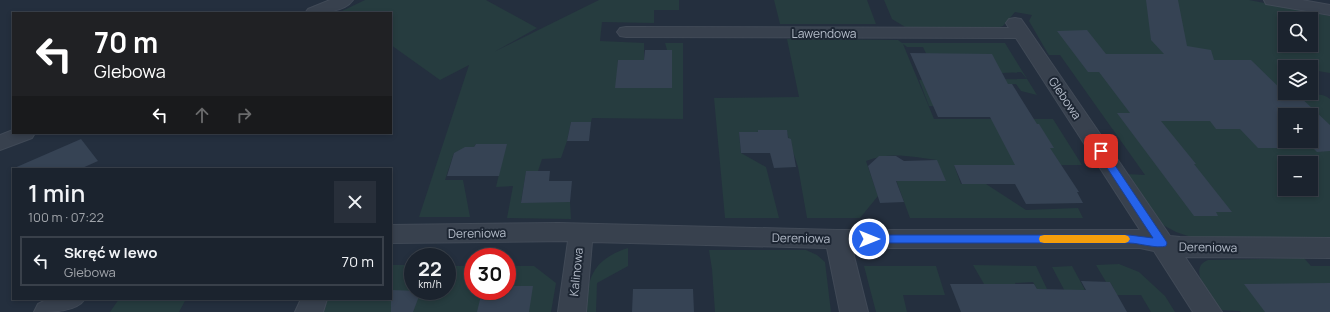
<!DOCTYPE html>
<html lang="pl">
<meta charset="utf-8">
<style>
:root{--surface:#1b232e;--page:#282f3a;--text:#f1f3f6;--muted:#a0a4aa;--line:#39404a}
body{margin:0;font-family:Manrope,sans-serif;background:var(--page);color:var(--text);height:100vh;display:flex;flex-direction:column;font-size:15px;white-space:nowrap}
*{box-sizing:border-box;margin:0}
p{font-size:13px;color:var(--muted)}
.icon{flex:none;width:22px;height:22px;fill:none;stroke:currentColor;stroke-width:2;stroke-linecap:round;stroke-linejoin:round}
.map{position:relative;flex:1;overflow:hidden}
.panel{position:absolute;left:12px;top:168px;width:380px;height:132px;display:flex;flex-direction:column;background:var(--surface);border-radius:0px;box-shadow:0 2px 6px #0003,0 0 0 1px var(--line)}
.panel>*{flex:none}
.top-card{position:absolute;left:12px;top:12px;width:380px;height:122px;border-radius:0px;box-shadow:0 2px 6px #0003,0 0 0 1px var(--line);background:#202124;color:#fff;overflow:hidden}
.fabs{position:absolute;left:1278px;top:12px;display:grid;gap:8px}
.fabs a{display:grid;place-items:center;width:40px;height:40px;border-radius:0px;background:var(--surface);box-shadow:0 2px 6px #0003,0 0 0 1px var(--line);font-size:20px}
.speed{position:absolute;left:404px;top:248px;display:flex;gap:8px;font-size:20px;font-weight:700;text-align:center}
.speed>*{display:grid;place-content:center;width:52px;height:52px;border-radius:50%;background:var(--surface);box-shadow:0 2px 6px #0003,0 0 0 1px var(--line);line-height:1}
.speed small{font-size:10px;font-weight:400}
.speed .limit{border:6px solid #d22;background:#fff;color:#111}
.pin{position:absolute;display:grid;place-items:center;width:34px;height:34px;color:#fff;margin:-17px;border-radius:8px;box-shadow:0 2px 6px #0006}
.me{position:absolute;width:44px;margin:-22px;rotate:90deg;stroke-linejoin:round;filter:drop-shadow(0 0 3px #0008)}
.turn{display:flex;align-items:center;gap:14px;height:84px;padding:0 16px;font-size:18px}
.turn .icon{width:52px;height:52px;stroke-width:2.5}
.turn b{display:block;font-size:28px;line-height:34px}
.lanes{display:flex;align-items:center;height:38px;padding:0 16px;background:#0003;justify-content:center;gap:20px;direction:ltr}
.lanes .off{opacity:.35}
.round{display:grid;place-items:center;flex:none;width:42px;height:42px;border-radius:0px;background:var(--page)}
.headline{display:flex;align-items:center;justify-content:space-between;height:68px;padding:0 16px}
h1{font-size:24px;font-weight:600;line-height:30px}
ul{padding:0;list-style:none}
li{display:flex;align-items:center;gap:12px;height:50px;margin:0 8px 6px;padding:0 8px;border:2px solid var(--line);border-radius:0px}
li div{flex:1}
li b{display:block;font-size:15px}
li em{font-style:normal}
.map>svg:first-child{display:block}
.green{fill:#263c3f;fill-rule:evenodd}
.building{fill:#364354;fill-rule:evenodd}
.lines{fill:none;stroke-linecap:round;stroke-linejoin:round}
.minor-casing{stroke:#414a57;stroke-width:2}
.minor{fill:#38414e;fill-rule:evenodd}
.route{fill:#2563eb;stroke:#184099}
.slow{fill:#f59e0b}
.labels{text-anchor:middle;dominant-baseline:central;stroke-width:4;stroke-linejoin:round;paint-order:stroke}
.street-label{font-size:12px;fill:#b4bcc9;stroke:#1d2633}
</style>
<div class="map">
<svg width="1330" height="312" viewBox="0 0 1330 312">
<rect width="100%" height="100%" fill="#242f3e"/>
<path class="green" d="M365,0H486L537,28L494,52L599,0H679V10H654V23L602,22L600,41L644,43V60H618L616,88H672L671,50H667L665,43H683V119L592,118L591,122H571L567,141L561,158L542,159L538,171L526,172L521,202H570L571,219L507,218L513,186L496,187L506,144H476L474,147L454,153L445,180H463L470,217H419L469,65L440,80L391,45V13H345L342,11Z
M774,0H867L876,24H780Z
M884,0H1249L1330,16V73L1312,70L1311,73V67H1285V93L1311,92C1317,97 1322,92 1330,99V239L1194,238L1176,232L1161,224L1127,174L1145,175L1060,55H1049L1047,52L1029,21L1032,15L1015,12L1003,26L994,29L907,28L892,19ZM1285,19H1311V45H1285ZM1285,115H1311V141H1285ZM1285,163H1311V189H1285Z
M787,39L898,40L902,43H1005L1037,95L1021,91L1016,84H974L956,106H929L919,80L1027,79L1021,72L1002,73L931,64L923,47H907L903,44L934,119H1053L1082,165H954L961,184H986L1026,210L1078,208L1083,218H910L896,180L937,160C912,157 890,151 866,161L878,196L860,218H807L798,167L786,130L739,133L741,153L766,167L779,218H725L714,98L799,97Z
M628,248V266L597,283L596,312H585C588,277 592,260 628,248Z
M709,250H806L817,255L825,262L831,312H715L712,269Z
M1304,258L1311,266H1330V312H1241L1240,311L1219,310L1201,281C1198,271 1198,264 1208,260Z
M1119,264L1139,272L1165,296L1175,312H1151L1141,295H1116L1115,291L1110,282H1106L1096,265Z
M391,265H413V291H447V266H473V291H507V266H534L556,283L551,312H320L325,299H391Z
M973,265L1036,266L1047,289H1037L1033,282L1015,283L1028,312L984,284Z
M864,266H936L945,295H903L907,312H876Z
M1072,266L1097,312H1076L1052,267Z
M119,299H186L179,312H110Z"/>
<path class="building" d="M1146,0H1178L1187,46L1211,50L1214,60H1251L1287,95H1298L1330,125V151L1317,152L1313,148H1258L1240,129H1216L1210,121H1161L1196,164H1194L1232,212H1216L1218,216H1194L1117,113H1130L1099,72H1088L1057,31L1087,30L1106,54H1164L1151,40ZM1285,115H1311V141H1285Z
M645,50H672V88H615L618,60H644Z
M910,53L992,54L1008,84H1012L1037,124H1039L1054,148H1050L1079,192H1077L1083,203L1026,204L1015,184H962L954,165H1015L990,117H938Z
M571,122H591L589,141H567Z
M758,130H787L788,138L791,139L796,167L774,168L770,153H741L739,132H758Z
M81,139L98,161L80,169H12Z
M476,144H507L499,176H447L454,153L465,147H474Z
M879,156H896L904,161L937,160L946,181H896L904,202L880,203L868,166Z
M526,171H550L549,181H572L570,202L521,203Z
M1081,281L1110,282L1127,312H961L950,284H1034L1037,289L1086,290Z
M1330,283V312H1265L1244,284Z
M507,286H533L529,312H477L482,291H507Z
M633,289H693L694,312H632Z
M391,290L421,291L413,312H391Z"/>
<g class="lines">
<g class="minor-casing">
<path id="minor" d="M330,0H353C344,13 320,13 305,13L308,9Z
M1264,0H1302L1330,5V15L1272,5L1266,4Z
M1015,18L1021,19L1028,29L1170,236L1180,237L1330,238V258L1185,257L1222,312H1193L1154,251L1140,248H852L868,312H840L827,248L592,242L586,312H558L568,241L391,243V225L559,223L837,230H1140L1016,38L626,37L620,36L617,32L620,28L626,27L1009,28L1006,23L1009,19Z
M13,130V133H35L32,138L0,150V135Z
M48,299H85C76,312 53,312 34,312L38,304Z
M301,299H327L323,312H295Z"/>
</g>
<use href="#minor" class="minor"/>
</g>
<path class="route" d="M1101,148L1104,149L1166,241L1167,243L1166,246C1157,249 1139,243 1129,243H869L865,242L863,239L865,236L869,235H1129L1153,238L1096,151Z"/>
<path class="slow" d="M1044,235H1125L1128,236L1130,239L1128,242L1125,243H1044L1040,242L1039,239L1040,236Z"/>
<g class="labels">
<g class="street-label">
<text x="824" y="33">Lawendowa</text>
<text transform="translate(1065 98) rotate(56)">Glebowa</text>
<text transform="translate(477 233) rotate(-1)">Dereniowa</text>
<text transform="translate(801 238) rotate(1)">Dereniowa</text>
<text transform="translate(1208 247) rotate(1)">Dereniowa</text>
<text transform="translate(576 272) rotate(-84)">Kalinowa</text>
</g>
</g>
</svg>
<div class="fabs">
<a><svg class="icon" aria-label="search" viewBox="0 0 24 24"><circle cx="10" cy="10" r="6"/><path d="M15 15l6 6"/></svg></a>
<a><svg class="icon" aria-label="layers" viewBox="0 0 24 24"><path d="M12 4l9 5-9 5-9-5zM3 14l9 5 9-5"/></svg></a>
<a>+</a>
<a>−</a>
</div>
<div class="speed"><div>22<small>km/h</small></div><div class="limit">30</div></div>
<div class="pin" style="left:1101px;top:151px;background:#d93025"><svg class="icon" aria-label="arrive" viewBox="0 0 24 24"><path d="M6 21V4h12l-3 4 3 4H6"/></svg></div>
<svg class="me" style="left:869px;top:239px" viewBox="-20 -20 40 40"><circle r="17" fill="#2563eb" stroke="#fff" stroke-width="3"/><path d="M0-11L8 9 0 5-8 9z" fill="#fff"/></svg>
<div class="top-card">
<div class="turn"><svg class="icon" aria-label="left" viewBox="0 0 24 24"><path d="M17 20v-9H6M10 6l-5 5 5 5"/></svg><div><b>70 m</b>Glebowa</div></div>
<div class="lanes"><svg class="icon" aria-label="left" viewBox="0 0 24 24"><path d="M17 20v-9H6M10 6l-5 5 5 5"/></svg><svg class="icon off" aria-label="ahead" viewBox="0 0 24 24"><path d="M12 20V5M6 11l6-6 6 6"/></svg><svg class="icon off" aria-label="right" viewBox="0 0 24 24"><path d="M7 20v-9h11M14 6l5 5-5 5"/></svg></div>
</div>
<section class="panel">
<div class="headline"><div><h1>1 min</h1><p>100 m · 07:22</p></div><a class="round"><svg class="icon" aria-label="close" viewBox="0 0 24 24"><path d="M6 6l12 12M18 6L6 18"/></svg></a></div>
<ul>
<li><svg class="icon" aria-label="left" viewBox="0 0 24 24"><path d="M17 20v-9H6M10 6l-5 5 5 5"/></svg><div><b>Skręć w lewo</b><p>Glebowa</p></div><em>70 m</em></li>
</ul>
</section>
</div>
